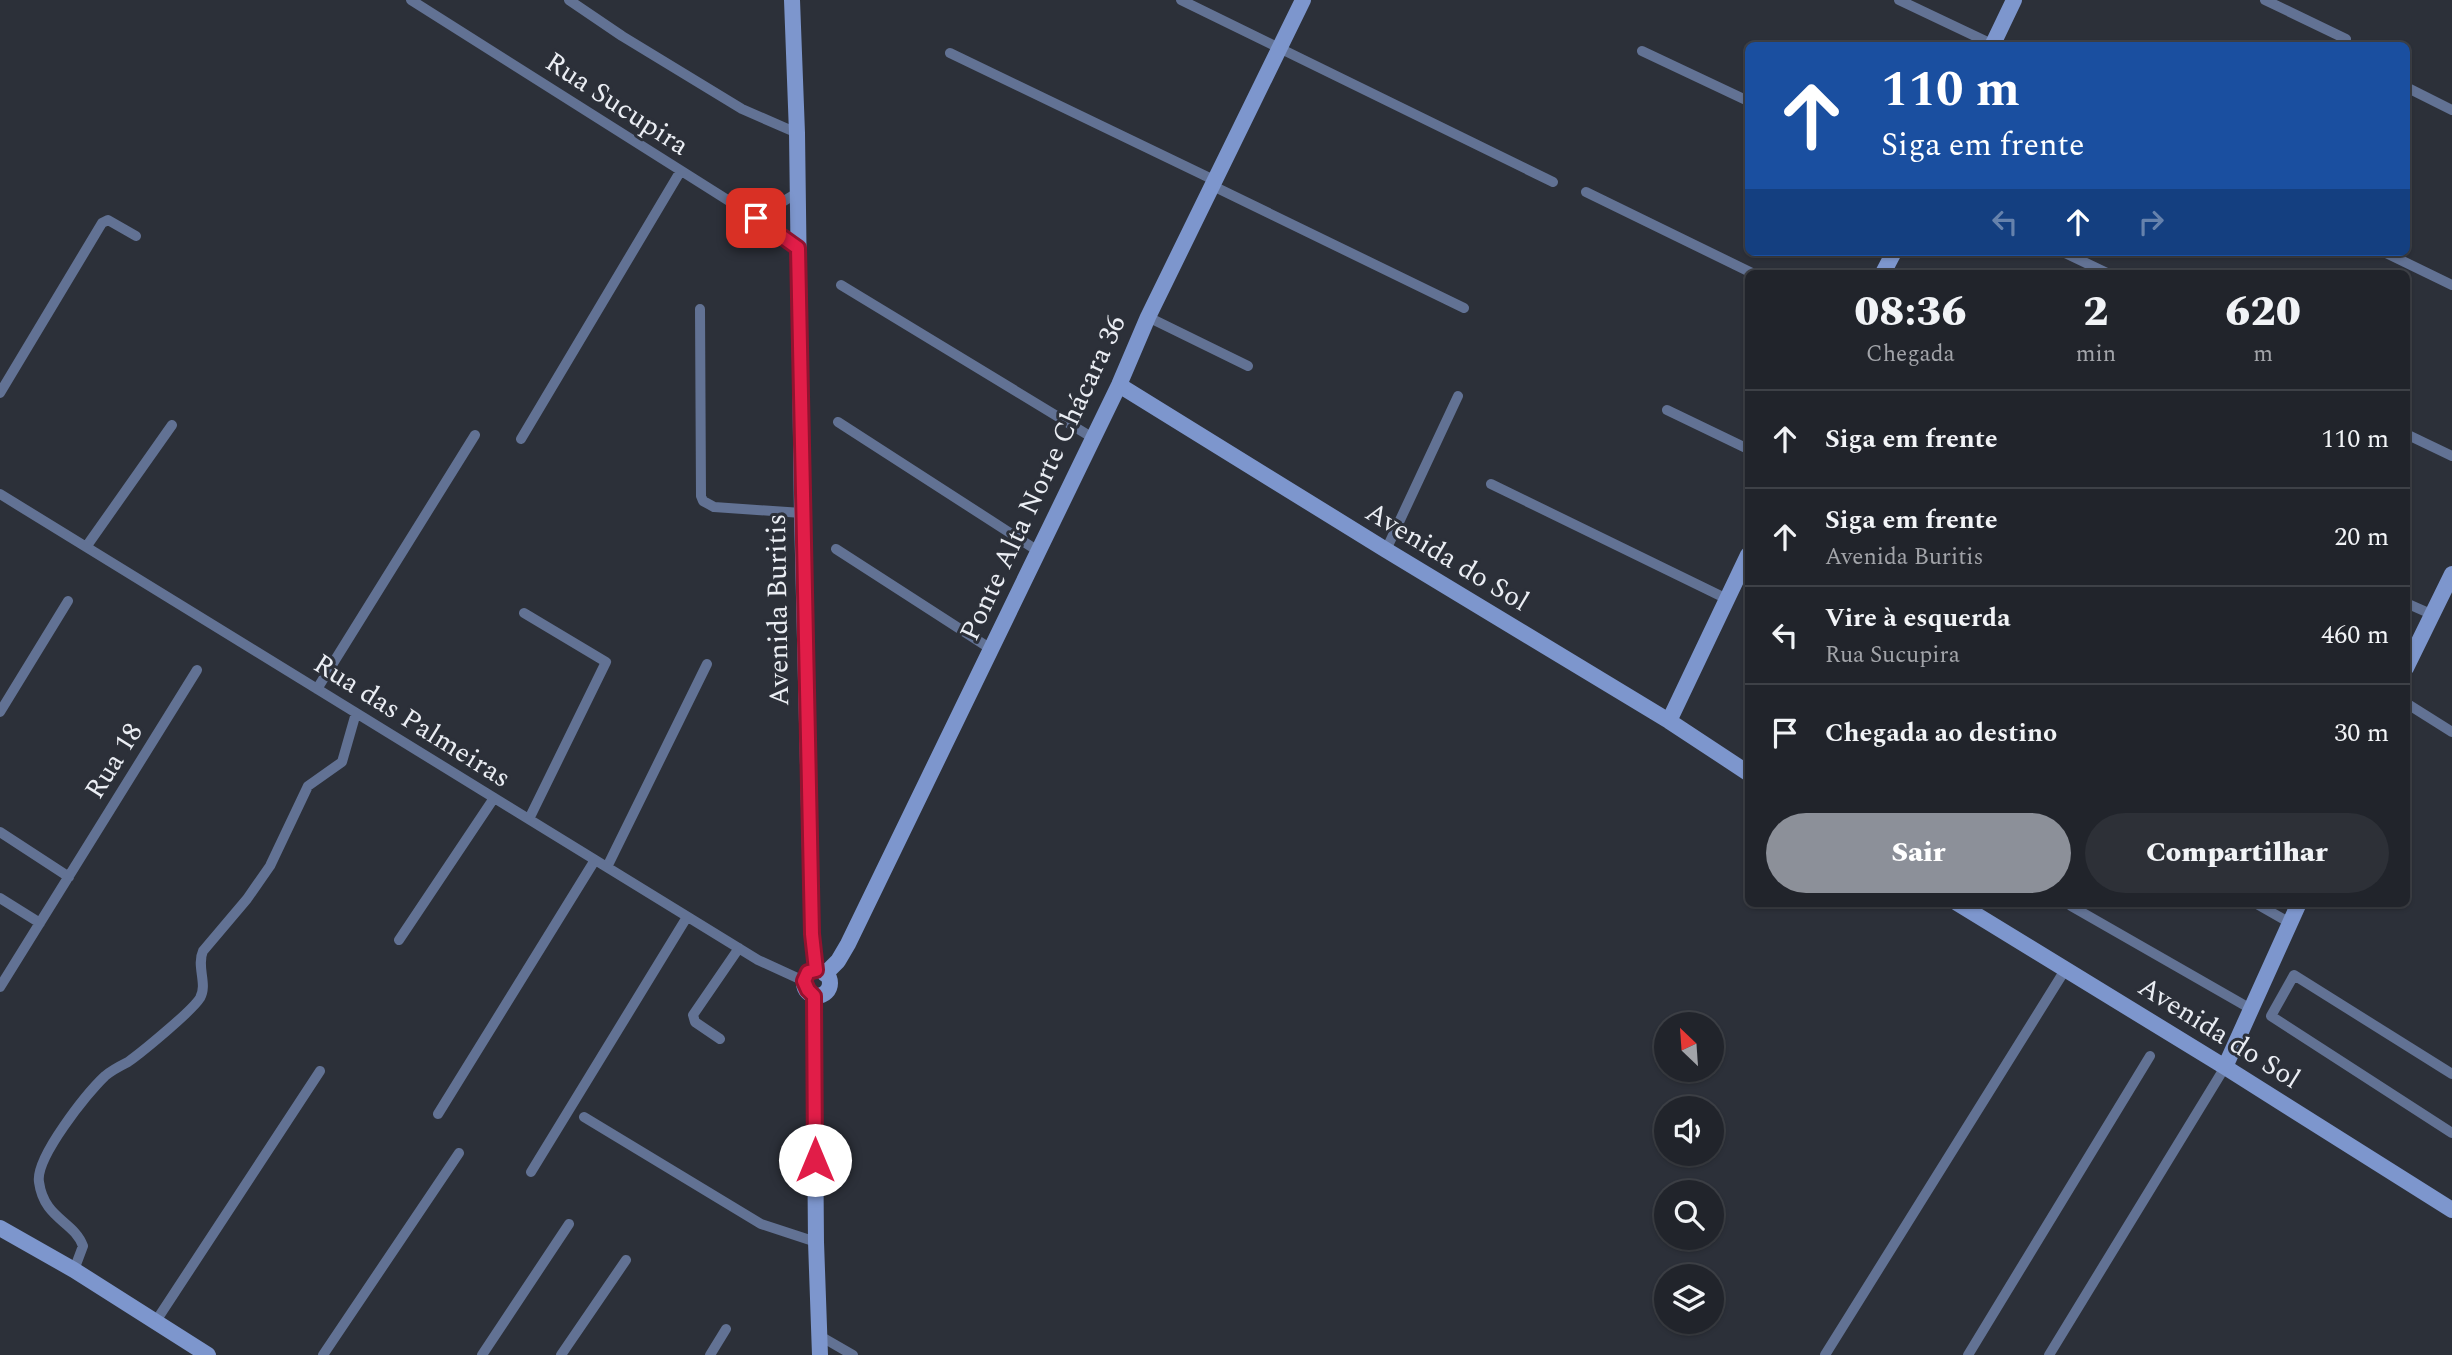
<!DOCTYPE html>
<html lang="pt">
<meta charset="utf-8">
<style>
:root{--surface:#21242b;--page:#2d3037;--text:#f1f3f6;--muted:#a2a4a9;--line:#3e4147;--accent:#8c9099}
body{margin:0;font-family:Spectral,serif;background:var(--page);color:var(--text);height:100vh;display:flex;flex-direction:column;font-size:26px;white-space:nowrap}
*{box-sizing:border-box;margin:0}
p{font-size:23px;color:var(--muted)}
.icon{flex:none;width:38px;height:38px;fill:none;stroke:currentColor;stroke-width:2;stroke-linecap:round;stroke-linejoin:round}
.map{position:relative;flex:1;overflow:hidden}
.drawer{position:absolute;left:1745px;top:270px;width:665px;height:637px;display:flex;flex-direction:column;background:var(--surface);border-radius:10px;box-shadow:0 2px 5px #0004,0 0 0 2px var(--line)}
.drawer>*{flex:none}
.banner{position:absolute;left:1745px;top:42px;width:665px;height:214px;border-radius:10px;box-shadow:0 2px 5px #0004,0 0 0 2px var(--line);background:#1a4fa0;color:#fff;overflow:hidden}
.needle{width:46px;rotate:335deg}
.fabs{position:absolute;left:1654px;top:1012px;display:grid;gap:14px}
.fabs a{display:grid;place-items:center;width:70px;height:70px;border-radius:50%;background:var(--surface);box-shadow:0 2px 5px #0004,0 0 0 2px var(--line);font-size:35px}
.pin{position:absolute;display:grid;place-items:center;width:60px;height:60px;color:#fff;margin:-30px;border-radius:14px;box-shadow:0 4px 10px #0006}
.me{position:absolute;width:77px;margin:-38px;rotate:0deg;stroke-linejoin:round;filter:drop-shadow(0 0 5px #0008)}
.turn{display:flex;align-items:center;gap:24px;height:147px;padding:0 21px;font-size:32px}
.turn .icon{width:91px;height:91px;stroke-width:2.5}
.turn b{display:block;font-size:49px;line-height:60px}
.lanes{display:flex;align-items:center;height:66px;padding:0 21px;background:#0003;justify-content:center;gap:35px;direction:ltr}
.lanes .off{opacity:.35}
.eta{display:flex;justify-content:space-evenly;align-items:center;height:119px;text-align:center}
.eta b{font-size:42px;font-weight:800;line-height:49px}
.action{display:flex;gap:14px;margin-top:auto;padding:14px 21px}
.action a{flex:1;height:80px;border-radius:42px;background:var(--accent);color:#fff;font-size:28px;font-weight:800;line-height:80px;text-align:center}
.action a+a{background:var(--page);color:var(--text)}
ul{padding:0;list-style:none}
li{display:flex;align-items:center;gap:21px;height:98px;padding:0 21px;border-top:2px solid var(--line)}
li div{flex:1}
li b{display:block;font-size:26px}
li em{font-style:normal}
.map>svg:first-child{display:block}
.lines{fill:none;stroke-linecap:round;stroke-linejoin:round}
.street{stroke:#627294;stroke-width:10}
.secondary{stroke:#7d96cd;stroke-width:16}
.route-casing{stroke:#92132f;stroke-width:18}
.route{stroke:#e11d48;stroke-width:12}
.labels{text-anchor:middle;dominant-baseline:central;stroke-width:6;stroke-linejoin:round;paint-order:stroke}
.street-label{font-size:28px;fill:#eaedf3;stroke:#2c3039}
</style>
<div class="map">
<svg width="2452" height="1355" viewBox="0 0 2452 1355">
<rect width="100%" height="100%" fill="#2c3039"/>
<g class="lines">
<path class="street" d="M411,0L756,218L798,248
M569,0L622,36L742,109L797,133
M1181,0L1553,182
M1899,0L1996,46
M2265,0L2346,39
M1642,51L1748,101
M950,53L1216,181
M2406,87L2452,110
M1213,186L1464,308
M1586,192L1752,273
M756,218L797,193
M2063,252L2107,273
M2384,252L2452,285
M841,285L1093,438
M700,309L701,496L703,501L714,507L802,513
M1148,317L1248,366
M0,393L102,223L108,220L136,236
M1667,410L1748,449
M838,422L1038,551
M2406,434L2452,456
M521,439L680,172
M1491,484L1727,599
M0,494L758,960L804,981
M86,547L172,425
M836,549L991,649
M1386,550L1458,396
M2406,603L2431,614
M524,613L606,662L529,819
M317,689L475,435
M2406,703L2452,732
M0,712L68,601
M0,832L69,877
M607,867L707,664
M0,898L40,923
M2255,903L2290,923
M2071,906L2251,1009
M399,940L494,798
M0,987L197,670
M720,1039L695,1022L693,1015L739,948
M2452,1074L2294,975L2271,1016L2452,1133
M438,1114L595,860
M584,1117L761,1224L816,1242
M531,1172L687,917
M74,1270L83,1246C74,1221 44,1219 39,1182C35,1158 87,1093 105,1076C112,1070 120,1066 128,1062C142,1052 192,1011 200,998C208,984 196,966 203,951L247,899L270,866L308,786L342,762L356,713
M156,1321L320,1071
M820,1336L853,1355
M323,1355L459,1153
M482,1355L569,1224
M561,1355L626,1260
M710,1355L726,1329
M1825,1355L2065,970
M1968,1355L2150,1056
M2049,1355L2225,1067"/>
<path class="secondary" d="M792,0L797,133L802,513L812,934L816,970
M1992,46L2014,0
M1883,273L1894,252
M1119,385L1386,550L1669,721L1748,773
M2406,668L2452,574
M1669,721L1748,555
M1957,903L2225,1067L2452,1210
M804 983a13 13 0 1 1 26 0a13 13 0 1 1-26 0Z
M825,974L838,961L848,944L1119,385L1148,317L1303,0
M814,996L816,1242L820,1355
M2225,1067L2299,903
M0,1228L74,1270L208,1355"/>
</g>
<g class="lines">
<g class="route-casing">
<path id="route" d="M756,218L798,248L812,934L816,970L808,972L804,981L808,990L814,996L815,1160"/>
</g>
<use href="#route" class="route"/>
</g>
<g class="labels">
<g class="street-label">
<text transform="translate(617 104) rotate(33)">Rua Sucupira</text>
<text transform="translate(1043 478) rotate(-65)">Ponte Alta Norte Chácara 36</text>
<text transform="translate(1447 557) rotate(31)">Avenida do Sol</text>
<text transform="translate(778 610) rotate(-91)">Avenida Buritis</text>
<text transform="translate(412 721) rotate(32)">Rua das Palmeiras</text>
<text transform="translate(114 761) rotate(-58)">Rua 18</text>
<text transform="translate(2219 1033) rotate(32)">Avenida do Sol</text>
</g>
</g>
</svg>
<div class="fabs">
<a><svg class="needle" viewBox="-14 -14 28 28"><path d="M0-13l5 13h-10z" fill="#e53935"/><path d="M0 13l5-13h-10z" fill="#a2a4a9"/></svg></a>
<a><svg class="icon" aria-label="sound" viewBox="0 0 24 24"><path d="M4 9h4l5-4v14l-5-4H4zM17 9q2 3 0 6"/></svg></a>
<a><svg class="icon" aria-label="search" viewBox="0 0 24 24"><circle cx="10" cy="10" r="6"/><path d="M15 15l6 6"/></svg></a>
<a><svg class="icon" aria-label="layers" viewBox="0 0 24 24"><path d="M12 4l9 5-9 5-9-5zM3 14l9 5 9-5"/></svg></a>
</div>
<div class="pin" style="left:756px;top:218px;background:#d93025"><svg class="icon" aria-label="arrive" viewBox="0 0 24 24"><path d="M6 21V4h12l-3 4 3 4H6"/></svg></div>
<svg class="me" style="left:815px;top:1160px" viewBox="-20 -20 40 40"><circle r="19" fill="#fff"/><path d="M0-13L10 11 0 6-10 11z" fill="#e11d48"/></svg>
<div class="banner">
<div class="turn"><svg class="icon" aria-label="ahead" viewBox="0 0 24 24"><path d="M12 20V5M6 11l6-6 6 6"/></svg><div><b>110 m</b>Siga em frente</div></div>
<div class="lanes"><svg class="icon off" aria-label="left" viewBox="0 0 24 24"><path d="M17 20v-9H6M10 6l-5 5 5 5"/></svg><svg class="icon" aria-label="ahead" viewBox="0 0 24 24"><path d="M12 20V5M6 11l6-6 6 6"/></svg><svg class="icon off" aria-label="right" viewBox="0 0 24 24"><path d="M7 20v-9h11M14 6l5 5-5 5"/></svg></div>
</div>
<section class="drawer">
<div class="eta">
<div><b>08:36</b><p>Chegada</p></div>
<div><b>2</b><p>min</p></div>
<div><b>620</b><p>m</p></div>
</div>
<ul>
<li><svg class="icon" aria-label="ahead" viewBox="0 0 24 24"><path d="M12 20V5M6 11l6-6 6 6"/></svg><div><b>Siga em frente</b></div><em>110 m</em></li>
<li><svg class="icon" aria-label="ahead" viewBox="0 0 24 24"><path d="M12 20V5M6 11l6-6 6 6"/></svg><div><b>Siga em frente</b><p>Avenida Buritis</p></div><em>20 m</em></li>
<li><svg class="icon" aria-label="left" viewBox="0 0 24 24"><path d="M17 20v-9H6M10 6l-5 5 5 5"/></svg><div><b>Vire à esquerda</b><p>Rua Sucupira</p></div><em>460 m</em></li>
<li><svg class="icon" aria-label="arrive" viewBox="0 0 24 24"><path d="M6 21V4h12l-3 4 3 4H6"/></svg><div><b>Chegada ao destino</b></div><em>30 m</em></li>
</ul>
<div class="action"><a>Sair</a><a>Compartilhar</a></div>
</section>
</div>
